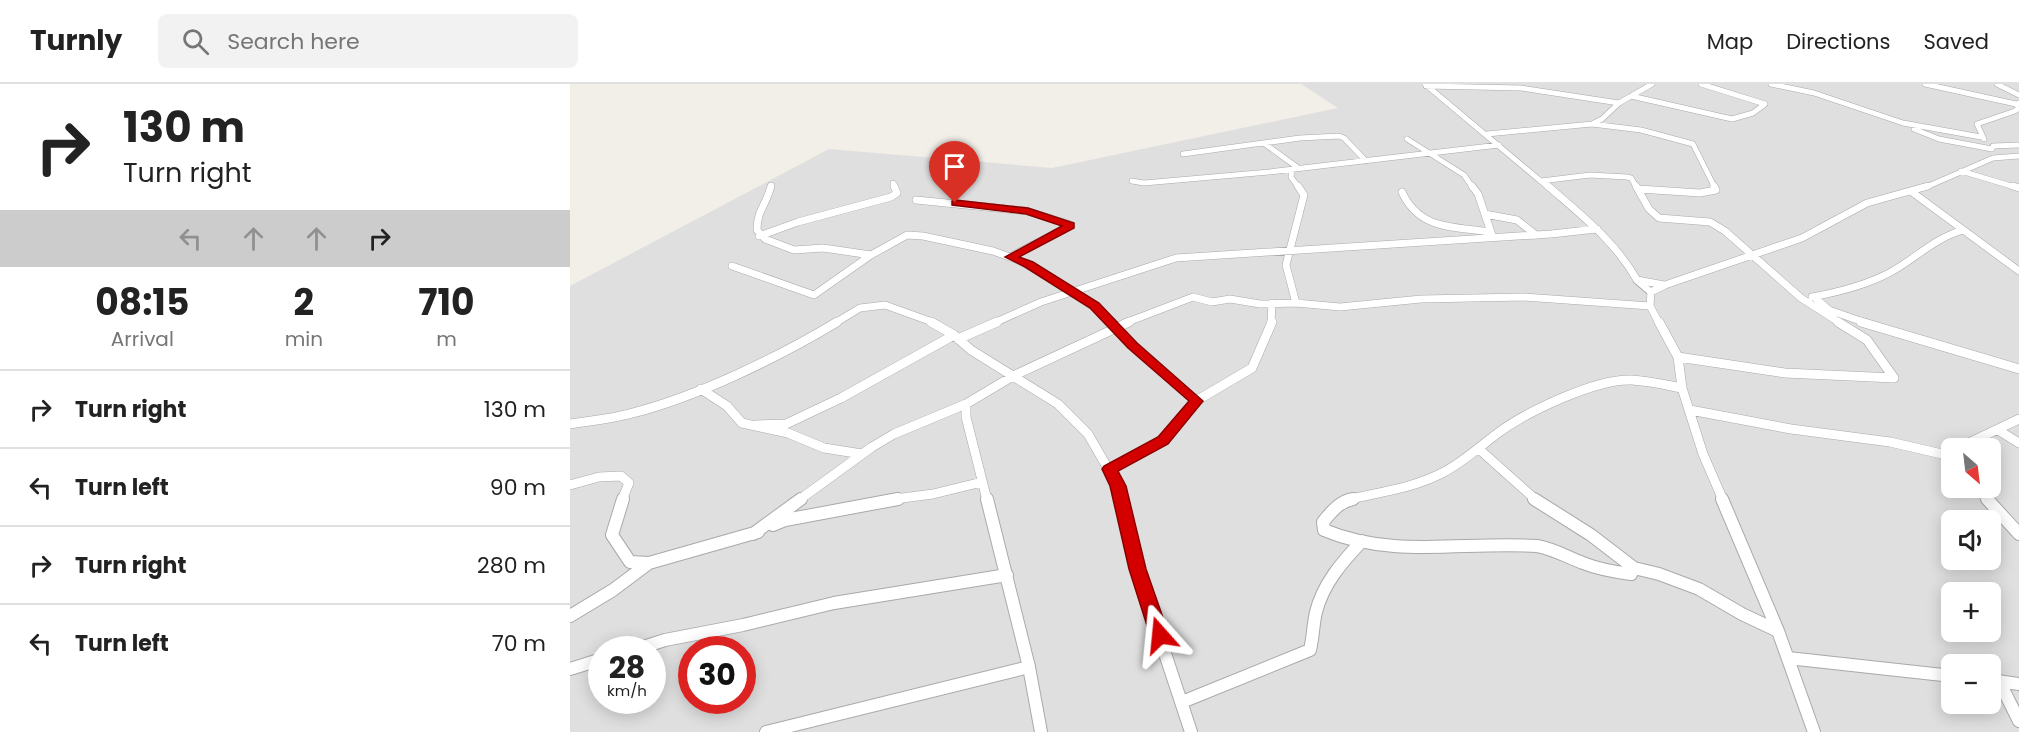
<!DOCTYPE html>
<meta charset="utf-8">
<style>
:root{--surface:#fff;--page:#f2f2f2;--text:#222;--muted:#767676;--line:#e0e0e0}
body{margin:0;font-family:Poppins,sans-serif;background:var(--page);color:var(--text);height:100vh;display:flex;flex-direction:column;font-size:22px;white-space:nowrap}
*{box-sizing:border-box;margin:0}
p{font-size:20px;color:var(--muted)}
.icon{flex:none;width:33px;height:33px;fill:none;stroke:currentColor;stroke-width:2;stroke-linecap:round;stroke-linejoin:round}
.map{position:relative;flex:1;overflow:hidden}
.sheet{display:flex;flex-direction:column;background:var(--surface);width:570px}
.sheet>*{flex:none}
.banner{background:#fff;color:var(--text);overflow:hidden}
.needle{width:39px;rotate:152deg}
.tools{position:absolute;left:1371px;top:354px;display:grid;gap:12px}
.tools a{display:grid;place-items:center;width:60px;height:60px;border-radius:9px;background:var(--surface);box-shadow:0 3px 15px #0003;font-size:30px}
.speed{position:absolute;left:18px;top:552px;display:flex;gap:12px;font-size:30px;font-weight:700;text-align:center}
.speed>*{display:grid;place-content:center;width:78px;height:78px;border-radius:50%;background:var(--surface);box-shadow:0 3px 15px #0003;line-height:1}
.speed small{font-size:15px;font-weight:400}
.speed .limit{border:9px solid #d22;background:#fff;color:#111}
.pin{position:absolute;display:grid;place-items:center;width:51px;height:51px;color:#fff;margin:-62px -26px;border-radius:50% 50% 50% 0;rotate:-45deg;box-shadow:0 0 6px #0007}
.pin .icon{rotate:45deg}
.me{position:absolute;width:66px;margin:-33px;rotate:342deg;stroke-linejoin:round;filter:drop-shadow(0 0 4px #0008)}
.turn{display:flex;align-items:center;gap:21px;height:126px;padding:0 24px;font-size:27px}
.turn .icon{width:78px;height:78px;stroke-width:2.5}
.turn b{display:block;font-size:42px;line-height:51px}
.lanes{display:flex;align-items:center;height:57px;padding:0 24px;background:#0003;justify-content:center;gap:30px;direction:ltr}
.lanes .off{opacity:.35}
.eta{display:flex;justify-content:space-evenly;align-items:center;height:102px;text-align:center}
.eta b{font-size:36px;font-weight:700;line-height:42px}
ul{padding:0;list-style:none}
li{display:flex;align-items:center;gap:18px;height:78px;padding:0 24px;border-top:2px solid var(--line)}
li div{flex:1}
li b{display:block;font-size:22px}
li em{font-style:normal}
header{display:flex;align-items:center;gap:36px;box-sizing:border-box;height:84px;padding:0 30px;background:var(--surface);border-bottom:2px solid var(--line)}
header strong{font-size:28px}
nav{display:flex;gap:33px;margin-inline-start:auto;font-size:21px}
.search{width:420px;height:54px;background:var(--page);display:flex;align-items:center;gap:15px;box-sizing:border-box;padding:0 21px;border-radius:9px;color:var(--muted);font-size:22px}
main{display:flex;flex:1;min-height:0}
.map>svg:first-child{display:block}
.residential{fill:#e0dfdf;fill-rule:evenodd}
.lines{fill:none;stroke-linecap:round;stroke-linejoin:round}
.minor-far3-casing{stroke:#a9a9a9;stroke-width:6}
.minor-far2-casing{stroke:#a9a9a9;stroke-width:8}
.minor-far1-casing{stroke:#a9a9a9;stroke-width:10}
.minor-casing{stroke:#a9a9a9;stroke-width:14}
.tertiary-casing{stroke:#a9a9a9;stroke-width:2}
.minor-far3{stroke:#fff;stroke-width:5}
.minor-far2{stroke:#fff;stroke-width:7}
.minor-far1{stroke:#fff;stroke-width:9}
.minor{stroke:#fff;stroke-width:12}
.tertiary{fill:#fff;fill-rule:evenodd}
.route{fill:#d40000;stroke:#8a0000;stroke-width:1.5}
</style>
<header>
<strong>Turnly</strong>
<div class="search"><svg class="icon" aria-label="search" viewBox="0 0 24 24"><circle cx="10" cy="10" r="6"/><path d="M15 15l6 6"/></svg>Search here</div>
<nav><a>Map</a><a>Directions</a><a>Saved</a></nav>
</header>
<main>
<section class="sheet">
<div class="banner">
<div class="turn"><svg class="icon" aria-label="right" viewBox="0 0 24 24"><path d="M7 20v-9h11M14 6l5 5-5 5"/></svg><div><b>130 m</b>Turn right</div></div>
<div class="lanes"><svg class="icon off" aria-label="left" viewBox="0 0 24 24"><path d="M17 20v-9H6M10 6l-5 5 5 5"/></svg><svg class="icon off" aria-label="ahead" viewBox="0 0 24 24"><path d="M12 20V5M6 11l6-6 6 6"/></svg><svg class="icon off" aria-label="ahead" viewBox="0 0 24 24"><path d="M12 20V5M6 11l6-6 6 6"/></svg><svg class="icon" aria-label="right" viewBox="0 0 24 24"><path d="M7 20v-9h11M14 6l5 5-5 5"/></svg></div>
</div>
<div class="eta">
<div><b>08:15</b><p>Arrival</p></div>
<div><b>2</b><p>min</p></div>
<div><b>710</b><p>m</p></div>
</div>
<ul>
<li><svg class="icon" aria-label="right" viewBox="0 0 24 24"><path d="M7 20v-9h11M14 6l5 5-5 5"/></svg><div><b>Turn right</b></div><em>130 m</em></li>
<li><svg class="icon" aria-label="left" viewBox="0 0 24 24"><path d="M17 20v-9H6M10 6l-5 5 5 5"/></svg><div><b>Turn left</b></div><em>90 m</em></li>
<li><svg class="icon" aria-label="right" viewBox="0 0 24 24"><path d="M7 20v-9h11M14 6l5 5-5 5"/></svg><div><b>Turn right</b></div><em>280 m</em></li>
<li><svg class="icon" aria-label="left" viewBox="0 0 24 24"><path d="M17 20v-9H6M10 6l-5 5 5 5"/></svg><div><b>Turn left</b></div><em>70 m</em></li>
</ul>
</section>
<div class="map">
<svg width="1449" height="648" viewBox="0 0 1449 648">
<rect width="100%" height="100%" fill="#f2efe9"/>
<path class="residential" d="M731,0H1449V648H0V202L259,65L482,84L768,24ZM1382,364H1420V404H1382ZM1382,436H1420V476H1382ZM1382,508H1420V548H1382ZM32,566H82V616H32ZM122,566H172V616H122ZM1382,580H1420V620H1382Z"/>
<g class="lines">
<g class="minor-far3-casing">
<path id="minor-far3" d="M855,0L979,104
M1201,0L1244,9L1333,39L1411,53
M1355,0L1446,20
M1427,0L1449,11
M856,2L951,4L1049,19
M1061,12L1162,35L1183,29L1195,20L1131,0
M1022,40L1071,46L1123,60L1145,104
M1344,45L1369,55L1422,65
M917,50L1022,40L1032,35L1049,19L1082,0
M837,55L894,91L903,104
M1414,55L1407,40L1445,27L1449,24L1446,20L1449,19
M695,60L727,83L722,85L721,93L729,104
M1423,62L1449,61
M613,70L730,54L769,52L774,54L796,77
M1391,87L1448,104
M562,97L574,99L699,88L929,61
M971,97L1020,91L1057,93L1061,94L1067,104
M323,99L325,104
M1354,104L1423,74L1449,72"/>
</g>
<g class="minor-far2-casing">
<path id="minor-far2" d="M201,102C196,122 187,126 187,146L195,155L224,166L253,164L301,171
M902,102L908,110L923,154
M978,102C1011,131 1045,157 1067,196L1094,201
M1066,102L1079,125L1089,134L1140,138L1155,147L1231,214L1270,239
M1443,102L1449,104
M1069,105L1130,109L1146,106L1144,102
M832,108C850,147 884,142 921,148
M1342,108L1449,187
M346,116L457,127L501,141L440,173
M915,130L947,136L966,151
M189,152L228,138L321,113L327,109L324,102
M162,182L244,211L301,171L337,151L353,152L423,167L459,180L525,221L542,239
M1242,213C1269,208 1297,201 1321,188C1346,174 1365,154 1393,146
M1244,213L1259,226L1296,239
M726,219L716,181L734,111L728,102
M265,239L290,224L315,221L365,239
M424,239L471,218L606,174L981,150L1027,145
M555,239L623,213L642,218L660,215L690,220L726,219L770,223L851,215L954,213L1080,222
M701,239L702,219
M1089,239L1080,222L1081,208L1095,201L1232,154L1297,119L1358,102"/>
</g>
<g class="minor-far1-casing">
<path id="minor-far1" d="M361,238L384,251L401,266L488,320L518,350L548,402L551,416
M1089,238L1108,273L1112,304L1133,370L1153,416
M1291,238L1449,285
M388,255L427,238
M1108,273L1215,289L1324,294L1297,256L1268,238
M131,305L157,322L172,339L218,349L254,364L292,370
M626,317L682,284L702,238
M396,320V333L417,416
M1120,326L1221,345L1320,358L1372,370L1382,379
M0,340C19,337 40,335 59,330C127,313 207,274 267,238
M186,341L216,340L271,314L384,251
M1428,346L1449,359
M1388,364L1449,335
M909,365L966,416
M540,385L593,356L626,317L563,261L541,238
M0,401L29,393L51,392L59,399L52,416
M1407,404L1418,416
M229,416L302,363L324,350L396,320L443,292L559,238
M317,416L363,410L412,398
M776,416C809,408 841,405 872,389C892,379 909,363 928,349C956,328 1027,294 1062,296C1079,297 1096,301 1112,304"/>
</g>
<g class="minor-casing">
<path id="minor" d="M53,415L42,451L60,478L79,479L188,448
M417,415L459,583L471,648
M551,415L567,485L621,648
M783,415C770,417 761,428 753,438L754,446C823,475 895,457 967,462C984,465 997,473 1013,479C1028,485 1045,488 1061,490L1064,484
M964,415L1021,451L1064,484L1089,490L1129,505L1172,530L1208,547
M1152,415L1208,547L1244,648
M1417,415L1449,450
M203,441L215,436L328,415
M183,450L231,415
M0,532L43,506L79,479
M64,566L95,556L173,541L264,519L437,491
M1218,574L1382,592
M0,585L32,575
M1420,596L1449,600
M1429,597L1449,637
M612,618L740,566C743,554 743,541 746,528C753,500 772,478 792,457
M196,648L459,583"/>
</g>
<g class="tertiary-casing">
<path id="tertiary" d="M1067,193L1084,206V210H1078L1064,198V194Z"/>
</g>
<use href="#minor-far3" class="minor-far3"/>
<use href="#minor-far2" class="minor-far2"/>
<use href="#minor-far1" class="minor-far1"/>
<use href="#minor" class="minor"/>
<use href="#tertiary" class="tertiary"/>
</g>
<path class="route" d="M385,116L458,124L504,139V144L449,173L463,178L529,219L567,259L633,317L598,360L548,387L556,402L576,485L599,551L596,557L590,559L583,557L580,551L559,485L540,402L532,385L534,382L588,353L619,317L558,264L520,224L455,183L435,173L492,142L456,130L382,121V117Z"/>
</svg>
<div class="tools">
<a><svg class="needle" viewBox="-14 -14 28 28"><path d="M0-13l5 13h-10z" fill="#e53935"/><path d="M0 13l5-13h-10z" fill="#767676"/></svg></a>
<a><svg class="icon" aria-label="sound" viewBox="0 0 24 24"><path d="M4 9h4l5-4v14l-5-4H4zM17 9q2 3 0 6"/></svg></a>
<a>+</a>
<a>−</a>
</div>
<div class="speed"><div>28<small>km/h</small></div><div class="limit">30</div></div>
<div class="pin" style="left:385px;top:119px;background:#d93025"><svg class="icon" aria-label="arrive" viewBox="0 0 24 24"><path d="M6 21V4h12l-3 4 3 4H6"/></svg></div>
<svg class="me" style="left:590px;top:551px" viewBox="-20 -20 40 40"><path d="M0-17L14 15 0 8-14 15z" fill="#d40000" stroke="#fff" stroke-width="4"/></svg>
</div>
</main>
